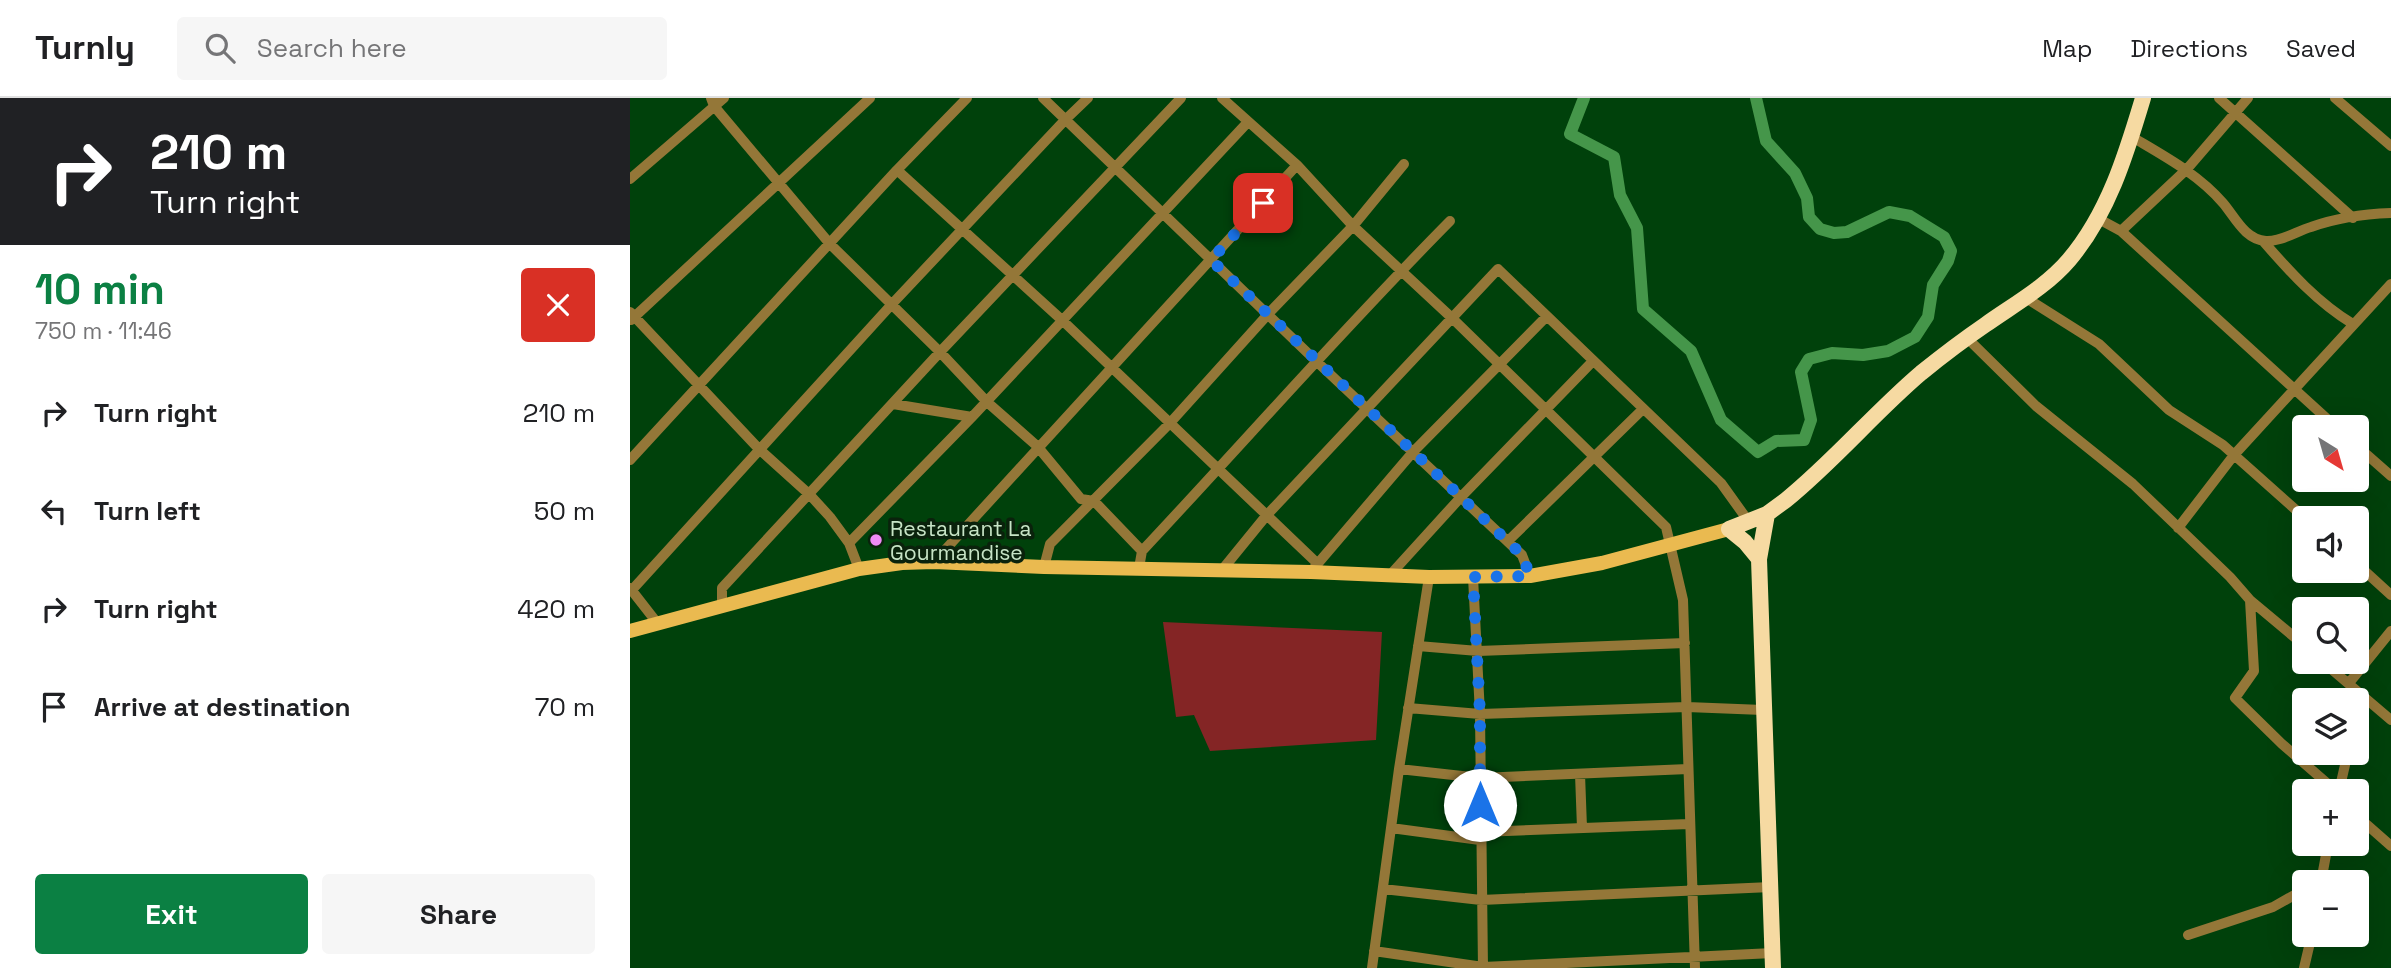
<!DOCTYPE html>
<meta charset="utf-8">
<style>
:root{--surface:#fff;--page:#f6f6f6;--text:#202124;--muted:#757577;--line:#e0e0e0;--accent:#0b8043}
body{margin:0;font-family:"Space Grotesk",sans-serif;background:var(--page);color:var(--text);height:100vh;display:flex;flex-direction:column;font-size:26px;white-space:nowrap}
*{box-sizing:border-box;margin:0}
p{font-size:23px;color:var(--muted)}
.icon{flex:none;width:38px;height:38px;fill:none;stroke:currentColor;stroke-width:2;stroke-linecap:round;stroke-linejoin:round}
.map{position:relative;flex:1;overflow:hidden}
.drawer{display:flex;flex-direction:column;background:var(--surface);width:630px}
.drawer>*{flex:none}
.hud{background:#202124;color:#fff;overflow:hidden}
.needle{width:46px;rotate:143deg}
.fabs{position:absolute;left:1662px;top:317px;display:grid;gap:14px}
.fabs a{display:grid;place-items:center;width:77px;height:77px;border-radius:7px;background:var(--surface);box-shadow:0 7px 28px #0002;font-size:35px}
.pin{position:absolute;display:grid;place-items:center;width:60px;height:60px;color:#fff;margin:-30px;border-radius:14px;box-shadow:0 4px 10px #0006}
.me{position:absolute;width:77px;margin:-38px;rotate:0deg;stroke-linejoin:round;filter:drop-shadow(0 0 5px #0008)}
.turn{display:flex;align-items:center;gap:24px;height:147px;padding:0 35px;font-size:32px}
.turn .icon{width:91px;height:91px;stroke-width:2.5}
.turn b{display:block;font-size:49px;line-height:60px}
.round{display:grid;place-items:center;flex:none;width:74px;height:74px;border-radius:7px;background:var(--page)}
.headline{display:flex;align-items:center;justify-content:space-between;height:119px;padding:0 35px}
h1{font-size:42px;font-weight:700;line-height:52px;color:var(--accent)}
.action{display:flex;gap:14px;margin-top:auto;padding:14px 35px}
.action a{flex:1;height:80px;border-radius:7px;background:var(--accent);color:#fff;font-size:28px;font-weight:700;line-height:80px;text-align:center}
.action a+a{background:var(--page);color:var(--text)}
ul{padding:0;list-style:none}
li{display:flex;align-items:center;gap:21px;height:98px;padding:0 35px}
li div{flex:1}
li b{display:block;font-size:26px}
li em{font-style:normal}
header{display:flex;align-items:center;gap:42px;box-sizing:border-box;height:98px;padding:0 35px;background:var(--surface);border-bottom:2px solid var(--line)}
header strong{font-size:33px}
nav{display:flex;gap:38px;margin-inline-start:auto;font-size:24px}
.search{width:490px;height:63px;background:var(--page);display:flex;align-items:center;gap:18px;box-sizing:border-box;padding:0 24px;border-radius:7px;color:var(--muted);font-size:26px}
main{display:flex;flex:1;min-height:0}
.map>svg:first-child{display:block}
.green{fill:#842525}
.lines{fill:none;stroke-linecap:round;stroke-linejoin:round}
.river{stroke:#45964a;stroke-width:12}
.minor{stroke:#947738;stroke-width:10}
.major{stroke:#eaba50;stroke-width:14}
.highway{stroke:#f6daa2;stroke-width:16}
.route{stroke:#1a73e8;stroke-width:12;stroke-dasharray:0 21.6}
.poi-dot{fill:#ef8bf6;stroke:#0a220c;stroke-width:2.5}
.labels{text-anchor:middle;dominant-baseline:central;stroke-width:7;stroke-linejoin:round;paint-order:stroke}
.poi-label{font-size:21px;fill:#c7e4c6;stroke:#0a220c;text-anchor:start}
</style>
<header>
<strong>Turnly</strong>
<div class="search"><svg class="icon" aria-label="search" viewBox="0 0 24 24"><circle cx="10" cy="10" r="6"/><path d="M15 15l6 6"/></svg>Search here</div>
<nav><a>Map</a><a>Directions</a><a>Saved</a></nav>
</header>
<main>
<section class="drawer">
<div class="hud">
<div class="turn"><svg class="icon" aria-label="right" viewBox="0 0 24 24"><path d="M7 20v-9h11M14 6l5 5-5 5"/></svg><div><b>210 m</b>Turn right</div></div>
</div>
<div class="headline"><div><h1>10 min</h1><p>750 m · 11:46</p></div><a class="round" style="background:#d93025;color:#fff"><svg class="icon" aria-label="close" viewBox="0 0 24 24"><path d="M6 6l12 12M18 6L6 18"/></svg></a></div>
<ul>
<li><svg class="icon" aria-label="right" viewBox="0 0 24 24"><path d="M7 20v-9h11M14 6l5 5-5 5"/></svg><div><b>Turn right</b></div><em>210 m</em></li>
<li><svg class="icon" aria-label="left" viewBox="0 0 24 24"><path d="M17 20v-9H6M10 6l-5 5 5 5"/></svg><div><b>Turn left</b></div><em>50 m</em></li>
<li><svg class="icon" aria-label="right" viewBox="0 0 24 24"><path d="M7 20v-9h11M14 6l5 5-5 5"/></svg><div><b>Turn right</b></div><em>420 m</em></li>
<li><svg class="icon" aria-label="arrive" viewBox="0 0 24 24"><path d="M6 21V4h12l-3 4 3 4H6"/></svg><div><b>Arrive at destination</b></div><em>70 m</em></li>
</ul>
<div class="action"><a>Exit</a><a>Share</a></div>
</section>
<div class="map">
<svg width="1761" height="870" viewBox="0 0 1761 870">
<rect width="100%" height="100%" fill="#00410b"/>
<path class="green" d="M533,524L752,534L746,642L580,653L564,617L546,619Z"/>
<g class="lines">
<path class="river" d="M954,0L940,36L984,59L990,97L1007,130L1013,211L1061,253L1091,322L1128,354L1146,343L1174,342L1181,322L1171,274L1179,261L1202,255L1233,257L1258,253L1285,239L1298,219L1303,187L1318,163L1321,153L1314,139L1280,118L1259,114L1217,134L1204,135L1190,131L1179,119L1177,100L1165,75L1136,43L1126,0"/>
<path class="minor" d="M81,0L84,8L200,146L310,254L357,304L407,348L451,401L464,403L512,453
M413,0L685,262L892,457L900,478
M592,0L667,67L723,128L822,220L1036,429L1053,502L1065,870
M1589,0L1723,120
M1705,0L1761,48
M1502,39C1534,58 1568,76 1593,105C1605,119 1615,142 1636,143C1651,144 1667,133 1681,129C1706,120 1735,116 1761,115
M267,72L433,223L688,466
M0,81L94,0
M1467,120L1491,133L1706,329
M1491,133L1557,71L1618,0
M1633,143C1660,174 1688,205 1723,226
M1396,200L1469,246L1539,312L1593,347L1675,420
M0,214L129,351L180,397L200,419L219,445L229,471
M1,222L240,0
M1337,240L1406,308L1503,386L1600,479L1620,502L1675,548
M263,306L342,319
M1727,348L1761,378
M0,362L267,72L337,0
M1548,430L1604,357L1761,186
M878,443L1013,311
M219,445L342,319L617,25
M304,464L667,67
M1727,466L1761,497
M414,469L420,446L540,325L639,215L723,128L774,66
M509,470L512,453C615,343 714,230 820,123
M684,470L783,354L917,218
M592,472L636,418L868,171L1091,385L1119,424
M760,477L831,399L963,263
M843,479L850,616L853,870
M0,490L28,526
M2,492L262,206L435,22L458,0
M1620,502L1624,573L1605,600L1652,646L1706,693
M92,509V490L310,254L551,0
M788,548L848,553L1055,545
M1693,564L1761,622
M1719,585L1761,533
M778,610L850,616L1057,609L1133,612
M769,671L850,680L1058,671
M950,676L952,730
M1709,693L1718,654
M1727,718L1761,748
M761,730L850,742
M850,734L1059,726
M1691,784L1698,746
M753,791L851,802L1141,789
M1558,837L1643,809L1675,791
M744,853L853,869L1143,855
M742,870L769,671L799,479
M1674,870L1682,836"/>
<path class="major" d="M0,533L229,471L272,465L304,464L414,469L681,474L799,479L900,478L972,465L1099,431"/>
<path class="highway" d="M1137,416L1129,461L1143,870
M1099,431L1137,416L1156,402C1204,363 1244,315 1291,275C1312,258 1333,242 1355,227C1383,207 1416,189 1439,162C1478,116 1496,57 1513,0
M1099,431L1115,444L1129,461"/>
</g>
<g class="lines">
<path class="route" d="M633,105L581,162L892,457L900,478L843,479L850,616V707"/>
</g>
<circle class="poi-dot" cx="246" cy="442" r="7"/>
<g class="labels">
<g class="poi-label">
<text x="260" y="430">Restaurant La<tspan x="260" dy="24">Gourmandise</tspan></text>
</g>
</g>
</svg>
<div class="fabs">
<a><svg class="needle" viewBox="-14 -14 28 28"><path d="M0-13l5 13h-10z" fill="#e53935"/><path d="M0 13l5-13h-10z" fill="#757577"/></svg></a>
<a><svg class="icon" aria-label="sound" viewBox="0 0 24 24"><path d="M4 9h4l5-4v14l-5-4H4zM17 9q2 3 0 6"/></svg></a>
<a><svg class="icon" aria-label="search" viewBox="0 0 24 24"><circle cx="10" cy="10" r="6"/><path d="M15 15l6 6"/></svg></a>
<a><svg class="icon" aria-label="layers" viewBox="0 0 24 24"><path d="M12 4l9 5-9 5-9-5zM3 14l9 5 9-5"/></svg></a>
<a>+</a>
<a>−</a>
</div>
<div class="pin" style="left:633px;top:105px;background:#d93025"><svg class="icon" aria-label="arrive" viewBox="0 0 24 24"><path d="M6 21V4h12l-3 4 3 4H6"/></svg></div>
<svg class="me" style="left:850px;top:707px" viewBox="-20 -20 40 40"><circle r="19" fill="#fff"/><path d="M0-13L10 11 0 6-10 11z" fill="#1a73e8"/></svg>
</div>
</main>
